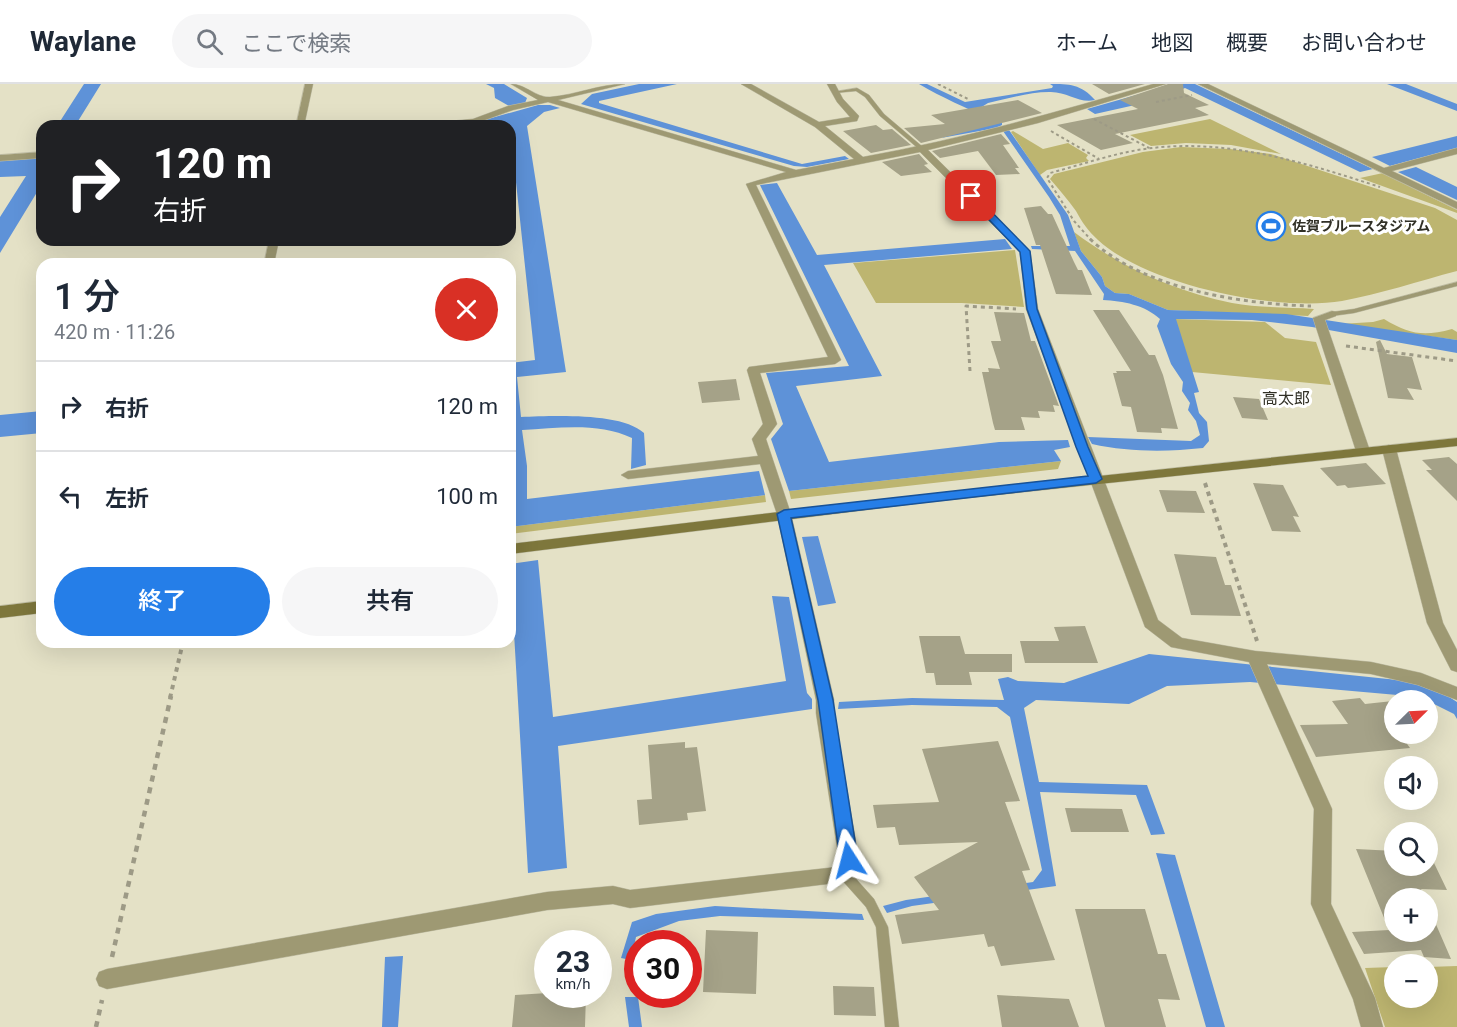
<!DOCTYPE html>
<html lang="ja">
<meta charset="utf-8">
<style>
:root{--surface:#fff;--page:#f6f6f7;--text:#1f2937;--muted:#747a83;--line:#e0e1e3;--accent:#257ee8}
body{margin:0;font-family:Roboto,"Noto Sans JP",sans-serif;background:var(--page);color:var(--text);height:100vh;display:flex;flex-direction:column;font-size:22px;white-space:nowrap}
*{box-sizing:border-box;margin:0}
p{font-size:20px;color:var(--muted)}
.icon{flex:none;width:33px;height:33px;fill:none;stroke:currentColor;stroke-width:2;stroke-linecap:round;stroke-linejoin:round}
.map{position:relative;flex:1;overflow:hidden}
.sheet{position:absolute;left:36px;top:174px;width:480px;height:390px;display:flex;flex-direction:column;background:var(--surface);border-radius:18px;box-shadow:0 6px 24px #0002}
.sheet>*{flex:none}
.hud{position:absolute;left:36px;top:36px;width:480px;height:126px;border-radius:18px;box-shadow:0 6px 24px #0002;background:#202124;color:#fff;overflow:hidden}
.needle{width:39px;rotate:66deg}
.fabs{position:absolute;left:1384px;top:606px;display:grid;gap:12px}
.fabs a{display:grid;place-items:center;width:54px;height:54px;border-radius:50%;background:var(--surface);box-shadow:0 6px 24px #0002;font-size:30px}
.speed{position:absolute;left:534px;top:846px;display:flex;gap:12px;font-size:30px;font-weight:700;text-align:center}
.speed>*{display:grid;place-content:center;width:78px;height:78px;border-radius:50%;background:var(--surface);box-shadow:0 6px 24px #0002;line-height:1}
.speed small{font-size:15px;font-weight:400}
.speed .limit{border:9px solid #d22;background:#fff;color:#111}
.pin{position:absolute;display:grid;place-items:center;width:51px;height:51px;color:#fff;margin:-26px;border-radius:12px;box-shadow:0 3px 9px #0006}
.me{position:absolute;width:66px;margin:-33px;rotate:351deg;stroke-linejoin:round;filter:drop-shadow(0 0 4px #0008)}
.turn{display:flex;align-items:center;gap:21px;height:126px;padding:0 18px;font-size:27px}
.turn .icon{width:78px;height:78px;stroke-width:2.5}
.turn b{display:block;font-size:42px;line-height:51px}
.round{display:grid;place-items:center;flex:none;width:63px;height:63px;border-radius:32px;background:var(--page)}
.summary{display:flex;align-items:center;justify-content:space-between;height:102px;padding:0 18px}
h1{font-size:36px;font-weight:600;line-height:45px}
.action{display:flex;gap:12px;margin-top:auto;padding:12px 18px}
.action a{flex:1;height:69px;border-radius:36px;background:var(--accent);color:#fff;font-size:24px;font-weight:600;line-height:69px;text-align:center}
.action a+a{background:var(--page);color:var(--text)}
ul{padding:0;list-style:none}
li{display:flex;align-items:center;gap:18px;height:90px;padding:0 18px;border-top:2px solid var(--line)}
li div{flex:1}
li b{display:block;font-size:22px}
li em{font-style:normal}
header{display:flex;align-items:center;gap:36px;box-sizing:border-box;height:84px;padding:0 30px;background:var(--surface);border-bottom:2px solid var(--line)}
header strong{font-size:28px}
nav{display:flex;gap:33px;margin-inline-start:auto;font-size:21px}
.search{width:420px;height:54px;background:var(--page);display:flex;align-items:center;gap:15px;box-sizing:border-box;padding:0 21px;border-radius:33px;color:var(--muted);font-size:22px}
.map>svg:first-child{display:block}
.green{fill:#bdb570}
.water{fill:#5e92d8}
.building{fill:#a5a288}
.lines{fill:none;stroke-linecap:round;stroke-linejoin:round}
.lane-casing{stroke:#c0bea6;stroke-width:1}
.street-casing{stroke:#c0bea6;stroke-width:1}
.secondary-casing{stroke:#c0bea6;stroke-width:1}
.path-far3{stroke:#9d9a86;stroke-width:2;stroke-dasharray:3 3;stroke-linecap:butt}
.path-far2{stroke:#9d9a86;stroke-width:3;stroke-dasharray:4 4;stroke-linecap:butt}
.path-far1{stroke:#9d9a86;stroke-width:4;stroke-dasharray:4.5 4.5;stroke-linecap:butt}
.path{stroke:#9d9a86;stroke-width:4.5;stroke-dasharray:6 6;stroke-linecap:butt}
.lane{fill:#9e9973;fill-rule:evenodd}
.street{fill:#9e9973;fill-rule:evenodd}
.secondary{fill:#7e773c;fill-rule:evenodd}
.route{fill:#257ee8;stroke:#185297;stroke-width:1.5}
.labels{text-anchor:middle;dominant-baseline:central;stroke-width:6;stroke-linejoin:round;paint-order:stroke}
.far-poi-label{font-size:14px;font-weight:bold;fill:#313026;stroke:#fff;text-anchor:start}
.neighbourhood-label{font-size:16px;fill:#313026;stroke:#fff}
</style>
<header>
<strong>Waylane</strong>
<div class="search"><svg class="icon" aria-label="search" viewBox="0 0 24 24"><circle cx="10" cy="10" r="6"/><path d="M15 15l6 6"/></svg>ここで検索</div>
<nav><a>ホーム</a><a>地図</a><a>概要</a><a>お問い合わせ</a></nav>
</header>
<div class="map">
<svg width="1457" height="943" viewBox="0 0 1457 943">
<rect width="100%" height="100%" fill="#e4e1c6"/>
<path class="green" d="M1210,35L1281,70L1231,61L1186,59L1151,62L1130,51Z
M1013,47L1043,65L1068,59L1088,71L1086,74L1089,77L1047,86L1040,91L1011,48Z
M1181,63L1230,65L1271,70L1435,124L1457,136V187C1419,197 1380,210 1342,217C1277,228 1147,201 1098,156C1088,147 1082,138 1076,127C1068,116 1059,105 1050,95L1054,90L1143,68Z
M1383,89L1457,126V129L1360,94Z
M1074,148C1121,183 1174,207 1232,219C1258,224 1288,223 1314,225L1308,232L1168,226L1129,210L1115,209L1105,202L1102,193L1081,167Z
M1015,166L1024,223L962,219H876L853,179Z
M1175,235L1265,238L1285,254L1316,258L1331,301L1192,288Z
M1384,235C1409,250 1423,253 1452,245L1457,248V256L1340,240L1373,238Z
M1061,377L1058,385L791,415L789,407Z
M765,411L766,418L510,450V443Z
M1457,882V943H1385L1365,884L1395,883V914H1428V883Z"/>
<path class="water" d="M84,0H101L75,42H57Z
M486,0H504L527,14L525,19L509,22L495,14L494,4Z
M639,0H677L599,17V19L802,80L845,72L849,75L807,83L794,82L581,20L592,10Z
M919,0H927L965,18L1052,4L1053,2L1050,0C1069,0 1081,0 1095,16C1079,20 1067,7 1049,8C1029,8 1007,15 988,19L980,24L1002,38V41L996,44L941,54L990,36C966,23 942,14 919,0Z
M1175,0H1195L1373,85L1360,88L1185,4L1153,17L1095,30L1087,25Z
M1387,0H1406L1457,20V27Z
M538,21H550L560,24L544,28L527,42L566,288L517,293L521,333C552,332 621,328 644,349L646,381L631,385L632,354C599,338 558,344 522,346L527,382V415L759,387L765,411L510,443V279L535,276L510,42H463Z
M1009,46L1068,131L1081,167L1102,193L1105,202L1115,209L1129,210L1168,226L1286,230L1457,256V269L1312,243L1252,236L1176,235L1199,308L1194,309L1199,329L1207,338L1209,357L1203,364C1166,368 1128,368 1092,360L1088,353L1191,357L1200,351L1196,337L1188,326L1190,319L1182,307L1183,298L1171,280L1157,242L1160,235C1145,221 1123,217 1103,216L1104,210L1075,167L1032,165L1031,162H1070L1060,131L1049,113L1003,47Z
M1457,52V64L1390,82L1372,73Z
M42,74V100L0,169V133L26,92L0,93V77Z
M1416,83L1457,103V116L1398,88Z
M777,99L817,171L1005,155L1012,165L824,181L882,292L796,302L829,378L999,358L1068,356L1070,363L1054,366L1061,377L789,407L771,355L783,340L766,289L849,282L760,101Z
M42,327V349L0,353V331Z
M818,452L836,519L818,522L802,453Z
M538,476L553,633L786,597L772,512L789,513L807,609L812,615V625L558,662L567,784L528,789L510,480Z
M1149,570L1417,598L1437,605L1457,618V635L1454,630L1420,613L1250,598L1167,602L1129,620L1036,616L1024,624L1039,698L1147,701L1165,750L1151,751L1136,711L1040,708L1056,802L912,822L887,829L883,822L906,816L1033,798L1042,786L1010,633L997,623L912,621L838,625L839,618L912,614L1004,616L998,595L1008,593L1018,597L1064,599Z
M1156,769L1175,771L1225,943H1206Z
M715,822L862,830L864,836L720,832L679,837L636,853L631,876L621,874L632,838L656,830Z
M403,872L398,943H382L385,873Z
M625,913H638L642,943H629Z"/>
<path class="building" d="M1092,0H1145L1109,10Z
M1168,0H1183L1184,9L1209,21L1195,24L1209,31L1115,50L1133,59L1101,66L1057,41L1138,25L1120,16Z
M1018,16L1042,29L921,59L904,44L945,40L931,31Z
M876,41L883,46L892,45L911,61L871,69L843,47Z
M1001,50L1010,60L1003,61L1019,84H1015L1020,90L996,91L978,67L940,74L932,67Z
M919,70L928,80L924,81L932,88L901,92L882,78Z
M1041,122L1048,130H1052L1074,178L1078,186H1082L1092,211L1056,210L1040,161H1036L1024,124Z
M1093,226H1119L1149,271H1155L1163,291L1178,345L1161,344L1162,349L1137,348L1131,323L1122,322L1113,289H1117L1116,287H1131Z
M994,228L1024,229L1031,257H1035L1059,322L1053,321L1055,328L1038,327L1040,334L1021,333L1025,346H995L993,339L982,288H989L988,284L1000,285L991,257H1001Z
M1380,256L1387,270L1412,273L1422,306L1407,304L1414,316L1388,314L1376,258Z
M736,295L740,316L702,319L698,298Z
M1233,313L1259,315L1268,336L1242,334Z
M1449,373L1457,380V417L1426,386H1432L1422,376Z
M1366,379L1386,400L1348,404L1345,401L1337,402L1320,384Z
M1253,399L1283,401L1299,433L1293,432L1301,448L1272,447Z
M1159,406L1196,407L1205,429L1167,428Z
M1174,470L1216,473L1225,501H1231L1241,532L1191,531Z
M1085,542L1098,579H1025L1020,557H1059L1054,543Z
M919,552H960L965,570H1012V588H969L972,601H936L934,589H926Z
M1360,614L1365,620L1393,617L1395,650H1400L1410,664L1316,673L1300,641L1348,640L1332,617Z
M998,657L1020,717L1005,718L1030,786L1022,787L1055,876L1001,882L994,862L988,863L984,850L902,860L895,831L939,826L914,793L978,758L899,761L895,743L877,744L873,721L939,718L922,665Z
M685,658V664L697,663L706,727L687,729L688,736L639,741L637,716L652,715L648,661Z
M1065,724L1122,725L1129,748H1071Z
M1356,765L1395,767V782H1428V779H1434L1447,806L1421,805L1425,814H1395V848H1428V822L1451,875L1424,873L1421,866L1364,870L1352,848L1389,846Z
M1075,825H1145L1158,870H1166L1180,916L1158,915L1166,943H1105Z
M706,846L758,848L756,910L703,908Z
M833,902L874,903L876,932L834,931Z
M548,909L586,910L585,943H512L515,911Z
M997,911L1069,915L1079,943H1002Z"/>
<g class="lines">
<g class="lane-casing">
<path id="lane" d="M857,4L869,11L884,30L924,64V66H920L880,32L865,13L856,7L835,9L833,8Z
M1457,198V202L1354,229L1332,232L1329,230L1332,228L1354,225Z
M845,786L849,787L874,815L888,843L899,943H885L876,843L866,823L841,795L839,791L841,787Z"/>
</g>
<g class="street-casing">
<path id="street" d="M305,0H313L304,42H296Z
M511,0C526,0 536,14 550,13C576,11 599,0 625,0L558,16L796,86L854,75L815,43L741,0H751L819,38L850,33L837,18L827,0H835L843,15L859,32L857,37L825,42L863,73C962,55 1057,28 1153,0H1166L1038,39L928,66L1030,167L1038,225L1158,536L1182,554L1255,567L1371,578L1421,589L1457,603V616L1418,601L1371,590L1267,580L1332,725L1331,820L1375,914L1383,943H1361L1353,915L1311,820L1314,725L1249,578L1171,563L1145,543L1026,225L1020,168L920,68L756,101L841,276L835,280L760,289L777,340L766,355L791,430L834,616V629L859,776L852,797L630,824L613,820L547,826L107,905L99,902L96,895L99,888L107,885L547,808L613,802L630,806L837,783L839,776L816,629V616L777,430L760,380L628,395L621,391L628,387L758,372L752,355L763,340L747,286L749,283L828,273L746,100L786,88L548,18L513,26L474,40L425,42L429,39L473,35L508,22L538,16Z
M1198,0H1208L1384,84L1457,64V70L1392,87L1457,118V125Z
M42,68V74L0,77V71Z
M269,156H279L274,180H264Z
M1332,227L1336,228V232L1325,236L1370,367L1363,371L1356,367L1313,234Z
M1389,361L1396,365L1443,539L1457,566V588L1451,586L1427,539L1382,365Z"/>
</g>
<g class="secondary-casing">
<path id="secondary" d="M1457,354V362L930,418L510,470V460L930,410Z
M42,517V529L0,534V522Z"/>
</g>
<path class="path-far3" d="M938,0L968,15
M1156,18L1192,11
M1094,35L1149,64
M1051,47L1099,75
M1092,157L1074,137L1047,94L1050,89C1084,80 1117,68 1152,64C1231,55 1306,79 1380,103"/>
<path class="path-far2" d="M1090,155C1143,205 1241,220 1311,222
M1346,262L1457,277
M970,287L966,222L1016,225"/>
<path class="path-far1" d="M1205,399L1257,557
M170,614L183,558"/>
<path class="path" d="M112,873L171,612
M96,943L102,916"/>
<use href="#lane" class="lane"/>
<use href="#street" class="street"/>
<use href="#secondary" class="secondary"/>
</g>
<path class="route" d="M968,110H974L1030,167L1037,225L1088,363L1102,395L1096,399L791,434L833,616L858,776L855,782L849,784L843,782L840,776L818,616L777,430L784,426L1088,392L1076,363L1027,225L1020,168L968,114Z"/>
<defs>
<g id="stadium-ring" transform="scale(1.5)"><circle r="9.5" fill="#fff" stroke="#257ee8" stroke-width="1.5"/><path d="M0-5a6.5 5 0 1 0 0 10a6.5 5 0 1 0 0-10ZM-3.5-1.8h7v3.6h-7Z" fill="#257ee8"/></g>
</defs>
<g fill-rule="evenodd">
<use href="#stadium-ring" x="1271" y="142"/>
</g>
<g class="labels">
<g class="far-poi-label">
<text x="1292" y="142">佐賀ブルースタジアム</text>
</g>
<g class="neighbourhood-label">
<text x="1286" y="314">高太郎</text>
</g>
</g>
</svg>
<div class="fabs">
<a><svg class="needle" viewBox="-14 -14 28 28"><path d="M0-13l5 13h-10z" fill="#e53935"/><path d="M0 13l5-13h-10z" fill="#747a83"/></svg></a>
<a><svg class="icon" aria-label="sound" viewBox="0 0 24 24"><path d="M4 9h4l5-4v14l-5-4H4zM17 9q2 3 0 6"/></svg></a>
<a><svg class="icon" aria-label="search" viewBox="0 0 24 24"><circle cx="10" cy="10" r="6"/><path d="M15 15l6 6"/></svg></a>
<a>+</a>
<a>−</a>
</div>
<div class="speed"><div>23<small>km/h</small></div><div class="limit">30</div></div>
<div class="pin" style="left:971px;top:112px;background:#d93025"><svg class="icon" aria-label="arrive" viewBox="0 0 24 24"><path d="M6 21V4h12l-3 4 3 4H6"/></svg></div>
<svg class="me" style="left:849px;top:776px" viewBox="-20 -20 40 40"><path d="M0-17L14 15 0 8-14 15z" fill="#257ee8" stroke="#fff" stroke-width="4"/></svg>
<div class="hud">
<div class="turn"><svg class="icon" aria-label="right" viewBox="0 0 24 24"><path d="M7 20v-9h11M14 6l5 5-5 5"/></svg><div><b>120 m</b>右折</div></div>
</div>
<section class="sheet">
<div class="summary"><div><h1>1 分</h1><p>420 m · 11:26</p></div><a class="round" style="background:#d93025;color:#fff"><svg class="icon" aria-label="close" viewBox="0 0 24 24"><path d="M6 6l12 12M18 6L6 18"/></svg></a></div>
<ul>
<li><svg class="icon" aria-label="right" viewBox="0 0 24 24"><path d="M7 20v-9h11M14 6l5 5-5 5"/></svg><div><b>右折</b></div><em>120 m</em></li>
<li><svg class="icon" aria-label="left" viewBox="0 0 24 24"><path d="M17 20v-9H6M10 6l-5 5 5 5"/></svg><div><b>左折</b></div><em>100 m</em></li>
</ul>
<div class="action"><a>終了</a><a>共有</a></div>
</section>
</div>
